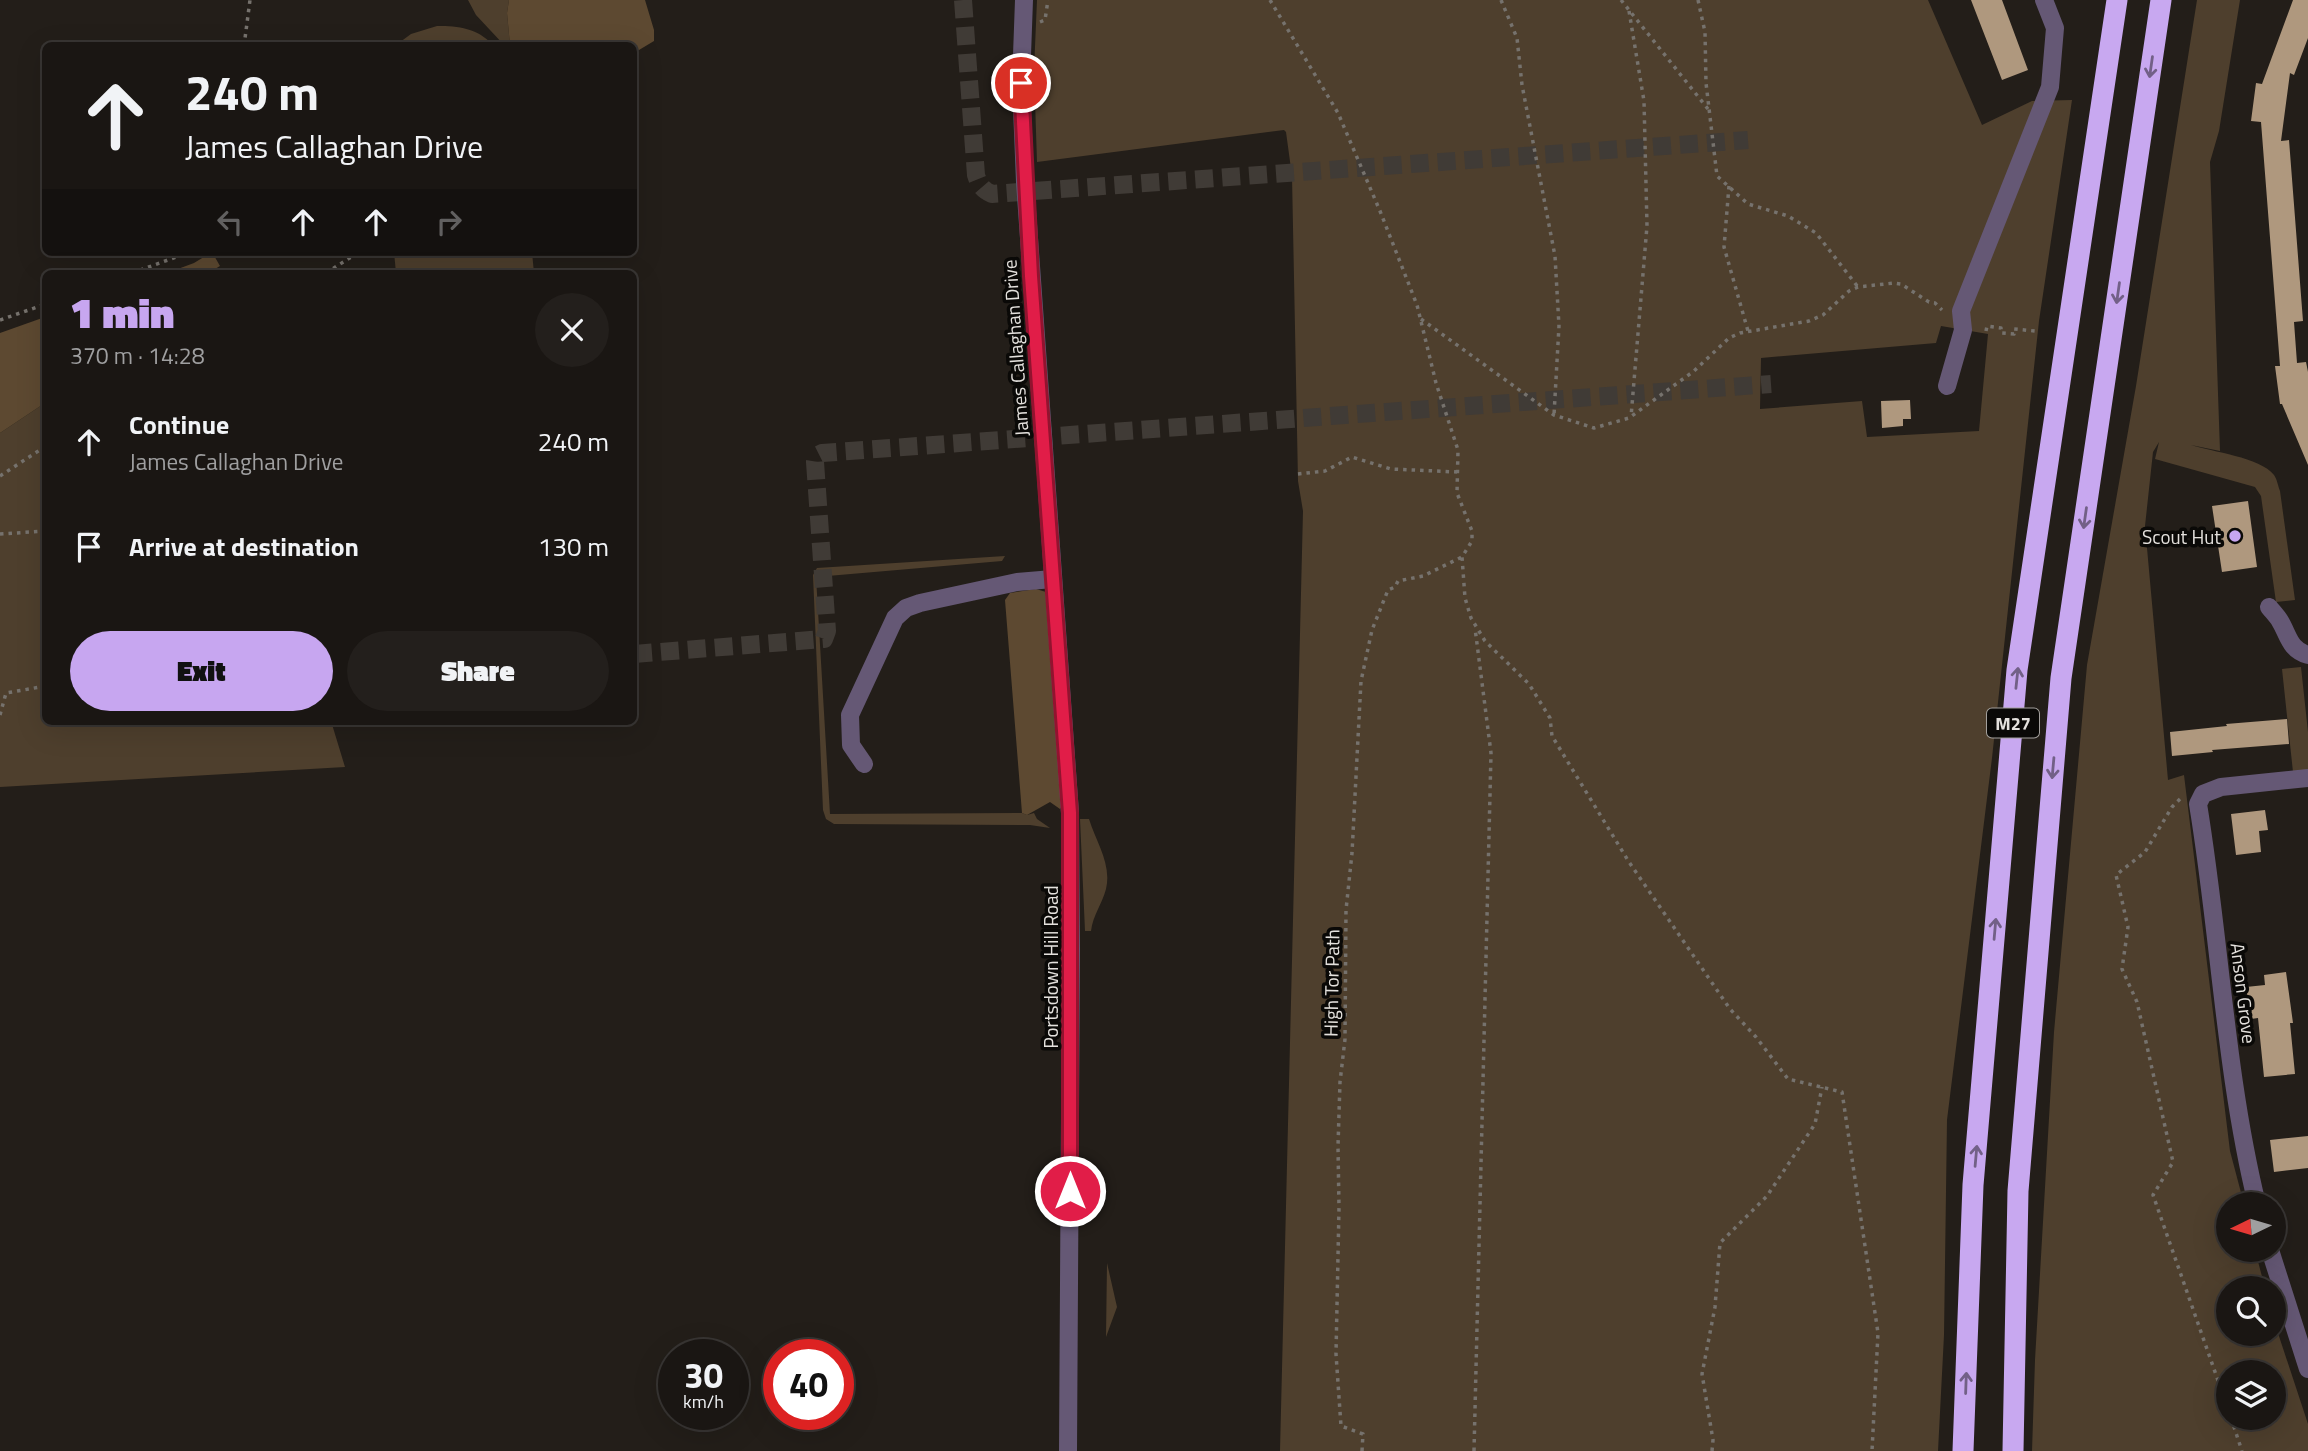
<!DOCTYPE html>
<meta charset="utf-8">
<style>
:root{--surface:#1a1613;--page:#231f1c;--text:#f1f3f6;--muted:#9f9fa0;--line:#383533;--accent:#c7a6f0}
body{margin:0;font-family:"Titillium Web",sans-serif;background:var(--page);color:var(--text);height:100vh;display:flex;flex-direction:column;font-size:26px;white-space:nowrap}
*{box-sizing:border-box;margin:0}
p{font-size:23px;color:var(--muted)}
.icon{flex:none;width:38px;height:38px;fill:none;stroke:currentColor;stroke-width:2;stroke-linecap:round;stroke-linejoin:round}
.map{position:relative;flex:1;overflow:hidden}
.details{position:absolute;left:42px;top:270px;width:595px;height:455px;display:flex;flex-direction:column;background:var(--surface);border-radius:10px;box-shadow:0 7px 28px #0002,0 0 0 2px var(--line)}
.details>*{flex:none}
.hud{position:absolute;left:42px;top:42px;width:595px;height:214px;border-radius:10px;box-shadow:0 7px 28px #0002,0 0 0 2px var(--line);background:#1a1613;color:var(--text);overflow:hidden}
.needle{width:46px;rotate:265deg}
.tools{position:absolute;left:2216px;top:1192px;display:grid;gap:14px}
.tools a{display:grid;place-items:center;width:70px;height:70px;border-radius:50%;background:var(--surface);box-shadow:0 7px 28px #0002,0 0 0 2px var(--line);font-size:35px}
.speed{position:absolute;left:658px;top:1339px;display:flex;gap:14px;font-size:35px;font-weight:700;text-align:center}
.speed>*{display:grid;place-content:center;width:91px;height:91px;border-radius:50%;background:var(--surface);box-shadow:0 7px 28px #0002,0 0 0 2px var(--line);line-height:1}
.speed small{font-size:18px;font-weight:400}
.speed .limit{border:10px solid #d22;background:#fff;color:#111}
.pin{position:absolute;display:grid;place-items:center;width:60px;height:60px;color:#fff;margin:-30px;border:4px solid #fff;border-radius:50%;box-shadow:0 2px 7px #0007}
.me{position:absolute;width:77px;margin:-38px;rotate:0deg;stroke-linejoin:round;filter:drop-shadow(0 0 5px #0008)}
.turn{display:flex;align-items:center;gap:24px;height:147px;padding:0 28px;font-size:32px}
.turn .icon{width:91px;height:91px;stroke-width:2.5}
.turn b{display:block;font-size:49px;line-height:60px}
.lanes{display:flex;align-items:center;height:66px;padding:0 28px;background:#0003;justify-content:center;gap:35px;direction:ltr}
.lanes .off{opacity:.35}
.round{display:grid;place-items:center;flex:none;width:74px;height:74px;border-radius:37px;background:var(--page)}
.headline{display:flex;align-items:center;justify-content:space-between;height:119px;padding:0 28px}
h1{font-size:42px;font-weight:800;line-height:52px;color:var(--accent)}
.cta{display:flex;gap:14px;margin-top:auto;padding:14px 28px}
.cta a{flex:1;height:80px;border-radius:42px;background:var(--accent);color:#111;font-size:28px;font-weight:800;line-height:80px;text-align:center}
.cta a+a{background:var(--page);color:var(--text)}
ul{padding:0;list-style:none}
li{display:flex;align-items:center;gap:21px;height:105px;padding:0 28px}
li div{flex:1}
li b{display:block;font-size:26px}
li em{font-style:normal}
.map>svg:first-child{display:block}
.green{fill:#4e3f2d;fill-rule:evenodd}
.forest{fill:#5d4931}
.building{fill:#af987e}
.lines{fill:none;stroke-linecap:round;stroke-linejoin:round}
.minor-tunnel{stroke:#403b36;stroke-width:18;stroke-dasharray:18 9;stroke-linecap:butt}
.path{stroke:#76726d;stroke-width:3.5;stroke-dasharray:3.5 5;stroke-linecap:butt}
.minor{stroke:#655875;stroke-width:18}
.highway{stroke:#c8a8f0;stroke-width:21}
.oneway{stroke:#726087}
.route-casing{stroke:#92132f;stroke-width:18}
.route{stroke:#e11d48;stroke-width:12}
.poi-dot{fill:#c7a6f0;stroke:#0a0907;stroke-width:2.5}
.labels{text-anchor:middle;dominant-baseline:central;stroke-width:7;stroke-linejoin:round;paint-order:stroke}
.shield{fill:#0a0907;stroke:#a3a09d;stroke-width:2}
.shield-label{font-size:18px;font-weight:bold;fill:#e4e1dd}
.street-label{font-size:19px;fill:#e4e1dd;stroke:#0a0907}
.poi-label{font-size:19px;fill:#e4e1dd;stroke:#0a0907;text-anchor:end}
</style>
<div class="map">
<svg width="2308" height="1451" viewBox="0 0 2308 1451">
<rect width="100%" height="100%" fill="#231e19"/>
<path class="green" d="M468,0H509L507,13L510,45H504L476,15Z
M1037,0H1928L1982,125L2032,101L2072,100L2039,321L1992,758L1947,1120L1944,1335L1938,1451H1280L1303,511L1298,481L1292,176L1286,132L1284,130L1037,162L1034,70ZM1941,326L1988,334L1979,431L1867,437L1862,401L1760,409L1761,358L1936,343Z
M2197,0H2240L2219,131L2210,162L2220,451L2191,445C2212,452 2260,457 2274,475C2277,479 2278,486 2280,491L2295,600L2276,602L2261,496L2255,487L2155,459L2159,442L2153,452L2145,526L2168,780L2184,775L2230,1151L2244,1204H2228V1250H2255L2265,1288H2228V1334H2273V1318L2308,1424V1451H2032L2035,1360L2054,1032L2087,665L2136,386ZM2228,1372H2273V1418H2228Z
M437,26C459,26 477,28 493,45H396L411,34Z
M394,252H532L534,273H396Z
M45,403L46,721H331L345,767L0,787V433Z
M1005,556L1002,561L816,577L830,814L1022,813L1027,815L1034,813L1037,819L1050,828L1030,825L834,824L826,819L823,810L813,575L817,568Z
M2301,667L2308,732V770L2293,772L2282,669Z
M1080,819H1089C1096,842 1112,864 1106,889C1102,904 1093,915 1091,931H1085Z
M1107,1263L1117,1307L1106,1337Z"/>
<path class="forest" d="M509,0H645L654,30V41L639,50L634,51V46L510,45L507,13Z
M212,252L220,266L215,269V273H167L194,263Z
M45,317V403L0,433V333Z
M1036,589L1046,592L1062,806L1060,809L1050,802L1027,815L1022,813L1005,600L1010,593Z"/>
<path class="building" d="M1971,0H2002L2028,70L2002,80Z
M2293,0H2308V38L2294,75L2290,73L2281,141L2289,140L2303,321L2294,322L2297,363L2306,362L2308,372V465L2282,404H2280L2275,366H2280L2261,122L2251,121L2256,83L2262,84Z
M1910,400L1911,419H1903V426L1882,428L1881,401Z
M2248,501L2257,567L2222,572L2212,506Z
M2287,719L2289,744L2212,750L2213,752L2172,756L2170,732L2227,726L2226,724Z
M2265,810L2268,830L2259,831L2261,852L2236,855L2231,814Z
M2286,972L2293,1023H2290L2295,1074L2264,1077L2258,1018L2251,1019L2246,987L2265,985L2264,975Z
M2308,1136V1168L2274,1172L2270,1140Z"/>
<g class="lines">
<path class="minor-tunnel" d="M963,0L976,175C979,185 983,190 992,194L1748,140
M634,654L824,639L827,631L815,462L816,456L822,453L1771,384"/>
<path class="path" d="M1270,0L1338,113L1380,211L1417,305L1436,383L1458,450L1457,493L1472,531V541L1462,557L1465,598L1471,618L1485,641L1529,684L1550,718L1552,736L1629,862L1730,1009L1756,1037L1788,1079L1842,1092L1878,1333L1872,1451
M1501,0L1517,38L1522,85L1555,256L1559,326L1554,415
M1621,0L1708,109
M1698,0L1705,32L1706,83L1717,176L1748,204L1788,216L1816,233L1858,287
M1629,11L1644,101L1647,226L1631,417
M1040,22L1045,20L1048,0
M244,46L250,0
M1729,186L1724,247L1748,331
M132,273L190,252
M326,273L359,252
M1421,319L1554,415L1594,428L1629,418L1694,371L1729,338L1740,333L1809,321L1823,315L1849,291L1858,287L1894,283L1901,284L1929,302L1935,303L1942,310
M0,320L46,304
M1986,331L1987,326L2001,328V333L2014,334V329L2035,331
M1298,474L1325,471L1352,457L1391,469L1457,472
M0,476L46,446
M0,534L46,531
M0,715L6,693L46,686
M2180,799L2172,807L2145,852L2116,875L2128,927L2122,969L2137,1002L2173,1162L2153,1195L2228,1409
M2231,1418L2242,1451
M1362,1451L1363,1434L1341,1426L1336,1354L1339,1208L1338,1146L1340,1082L1345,1039L1346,910L1352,853L1361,681L1372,630L1388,590L1395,587L1398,581L1423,576L1462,557
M1474,1451L1491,753L1475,628
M1712,1451L1713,1440L1702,1374L1715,1307L1720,1243L1767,1196L1815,1124L1822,1087"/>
<path class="minor" d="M1024,0L1021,83L1025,182L1070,813L1071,949L1068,1451
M1947,386L1963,330L1961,311L2050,87L2055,28L2044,0
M2269,607C2272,611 2277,616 2280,621C2289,636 2289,649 2308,655
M864,764L851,745L850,715L895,618L906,608L920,603L1017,582L1053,579
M2257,1204C2225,1073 2220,937 2198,804L2203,794L2221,787L2308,778
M2270,1250L2308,1369"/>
<path class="highway" d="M1963,1451L1973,1185L2017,670L2117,0
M2013,1451L2018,1191L2061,678L2161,0"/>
</g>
<defs><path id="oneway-shaft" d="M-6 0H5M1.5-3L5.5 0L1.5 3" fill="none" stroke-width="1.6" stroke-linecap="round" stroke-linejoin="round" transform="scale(1.75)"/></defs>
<g class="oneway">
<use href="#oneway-shaft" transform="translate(2151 67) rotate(98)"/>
<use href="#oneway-shaft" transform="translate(2118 293) rotate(98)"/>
<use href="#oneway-shaft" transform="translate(2085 518) rotate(98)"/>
<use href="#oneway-shaft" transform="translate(2017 678) rotate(-84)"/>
<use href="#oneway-shaft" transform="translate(2053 768) rotate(95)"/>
<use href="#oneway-shaft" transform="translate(1995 929) rotate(-85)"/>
<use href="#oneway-shaft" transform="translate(1976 1156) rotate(-85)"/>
<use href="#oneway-shaft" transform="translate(1966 1383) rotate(-88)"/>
</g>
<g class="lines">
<g class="route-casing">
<path id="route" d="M1021,83L1031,276L1070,813V1191"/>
</g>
<use href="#route" class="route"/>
</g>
<circle class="poi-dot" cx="2235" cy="536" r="7"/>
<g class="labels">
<rect class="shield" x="1987" y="708.5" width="52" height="29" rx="5"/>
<g class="shield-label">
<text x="2013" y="723">M27</text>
</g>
<g class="street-label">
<text transform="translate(1015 348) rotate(-94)">James Callaghan Drive</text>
<text transform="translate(1050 967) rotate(-90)">Portsdown Hill Road</text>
<text transform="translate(1331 983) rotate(-89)">High Tor Path</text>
<text transform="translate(2244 993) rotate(83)">Anson Grove</text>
</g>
<g class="poi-label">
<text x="2221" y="536">Scout Hut</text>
</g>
</g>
</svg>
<div class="tools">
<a><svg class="needle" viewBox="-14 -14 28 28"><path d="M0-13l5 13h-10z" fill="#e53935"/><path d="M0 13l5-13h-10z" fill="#9f9fa0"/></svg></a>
<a><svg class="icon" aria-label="search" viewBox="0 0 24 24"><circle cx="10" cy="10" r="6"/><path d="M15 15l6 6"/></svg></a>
<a><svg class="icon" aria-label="layers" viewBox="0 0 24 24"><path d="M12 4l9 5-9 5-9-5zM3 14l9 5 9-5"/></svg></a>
</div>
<div class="speed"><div>30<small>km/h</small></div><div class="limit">40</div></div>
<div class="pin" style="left:1021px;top:83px;background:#d93025"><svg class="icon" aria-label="arrive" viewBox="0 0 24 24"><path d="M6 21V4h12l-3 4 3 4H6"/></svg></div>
<svg class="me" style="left:1070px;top:1191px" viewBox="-20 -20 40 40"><circle r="17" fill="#e11d48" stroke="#fff" stroke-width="3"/><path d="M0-11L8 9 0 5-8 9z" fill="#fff"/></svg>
<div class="hud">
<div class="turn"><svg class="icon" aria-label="ahead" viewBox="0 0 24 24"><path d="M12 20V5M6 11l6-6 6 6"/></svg><div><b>240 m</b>James Callaghan Drive</div></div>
<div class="lanes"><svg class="icon off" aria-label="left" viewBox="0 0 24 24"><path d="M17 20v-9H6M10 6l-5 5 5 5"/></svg><svg class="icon" aria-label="ahead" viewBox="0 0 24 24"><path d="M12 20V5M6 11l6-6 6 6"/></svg><svg class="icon" aria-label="ahead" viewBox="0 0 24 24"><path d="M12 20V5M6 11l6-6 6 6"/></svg><svg class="icon off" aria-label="right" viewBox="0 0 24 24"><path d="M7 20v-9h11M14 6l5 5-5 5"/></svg></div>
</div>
<section class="details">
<div class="headline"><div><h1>1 min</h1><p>370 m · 14:28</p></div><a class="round"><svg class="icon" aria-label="close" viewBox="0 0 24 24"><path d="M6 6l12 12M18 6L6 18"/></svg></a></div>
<ul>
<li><svg class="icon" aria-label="ahead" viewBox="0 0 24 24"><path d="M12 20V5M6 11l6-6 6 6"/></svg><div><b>Continue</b><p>James Callaghan Drive</p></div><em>240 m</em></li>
<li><svg class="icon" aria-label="arrive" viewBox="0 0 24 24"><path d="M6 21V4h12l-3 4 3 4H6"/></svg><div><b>Arrive at destination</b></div><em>130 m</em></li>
</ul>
<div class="cta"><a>Exit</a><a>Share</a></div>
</section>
</div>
